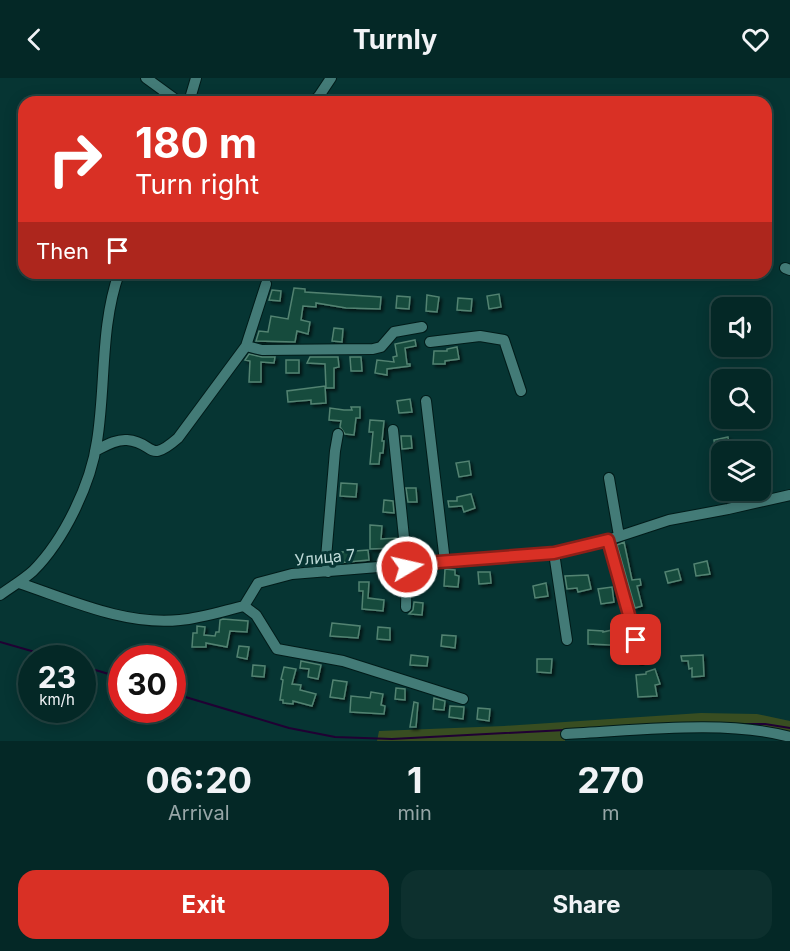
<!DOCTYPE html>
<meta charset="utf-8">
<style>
:root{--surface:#042826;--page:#0d302e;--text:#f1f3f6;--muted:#97a6a7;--line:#254443;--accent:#d93025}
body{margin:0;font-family:Inter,sans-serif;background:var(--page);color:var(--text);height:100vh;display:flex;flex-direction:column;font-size:22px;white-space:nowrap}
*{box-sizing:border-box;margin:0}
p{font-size:20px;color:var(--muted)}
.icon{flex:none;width:33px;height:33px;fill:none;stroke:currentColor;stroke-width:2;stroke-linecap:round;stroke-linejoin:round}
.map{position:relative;height:663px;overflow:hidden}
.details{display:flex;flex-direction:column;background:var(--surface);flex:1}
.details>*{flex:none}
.guide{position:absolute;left:18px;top:18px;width:754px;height:183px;border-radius:18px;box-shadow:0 3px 15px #0003,0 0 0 2px var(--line);background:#d93025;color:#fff;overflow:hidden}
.buttons{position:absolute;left:711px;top:219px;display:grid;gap:12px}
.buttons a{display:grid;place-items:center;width:60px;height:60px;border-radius:12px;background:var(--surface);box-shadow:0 3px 15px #0003,0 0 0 2px var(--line);font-size:30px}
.speed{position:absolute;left:18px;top:567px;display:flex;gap:12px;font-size:30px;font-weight:700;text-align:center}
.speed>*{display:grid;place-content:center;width:78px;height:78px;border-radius:50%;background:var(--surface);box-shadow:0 3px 15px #0003,0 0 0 2px var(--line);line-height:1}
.speed small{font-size:15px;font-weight:400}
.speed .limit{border:9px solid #d22;background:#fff;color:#111}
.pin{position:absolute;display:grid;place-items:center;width:51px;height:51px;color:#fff;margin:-26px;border-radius:12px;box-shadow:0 3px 9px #0006}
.me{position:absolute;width:66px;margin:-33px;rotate:81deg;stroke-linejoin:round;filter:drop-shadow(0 0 4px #0008)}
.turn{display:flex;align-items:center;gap:21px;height:126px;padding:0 18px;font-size:27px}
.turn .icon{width:78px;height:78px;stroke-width:2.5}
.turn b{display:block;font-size:42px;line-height:51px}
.then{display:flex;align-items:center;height:57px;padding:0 18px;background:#0003;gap:12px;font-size:22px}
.eta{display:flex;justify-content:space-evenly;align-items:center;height:102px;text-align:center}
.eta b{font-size:36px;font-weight:700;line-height:42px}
.cta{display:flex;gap:12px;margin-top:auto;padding:12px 18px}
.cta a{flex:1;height:69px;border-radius:18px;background:var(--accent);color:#fff;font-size:24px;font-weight:700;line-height:69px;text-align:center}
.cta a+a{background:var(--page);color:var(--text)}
header{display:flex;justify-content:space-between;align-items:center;height:78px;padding:0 18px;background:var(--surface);font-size:27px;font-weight:700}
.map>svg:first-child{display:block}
.green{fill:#384d21}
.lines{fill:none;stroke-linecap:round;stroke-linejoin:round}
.stream{stroke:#200033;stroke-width:2}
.building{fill:#184c3d;stroke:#528372;stroke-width:1.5;filter:url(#shadow)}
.minor-casing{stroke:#001b19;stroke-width:12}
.minor{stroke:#437b77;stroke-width:10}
.route-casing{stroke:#8d1f18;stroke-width:15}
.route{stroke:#d93025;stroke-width:10}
.labels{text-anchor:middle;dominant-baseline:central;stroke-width:6;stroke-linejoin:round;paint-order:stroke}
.street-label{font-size:16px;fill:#bcd8d6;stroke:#063533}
</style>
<header><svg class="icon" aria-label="back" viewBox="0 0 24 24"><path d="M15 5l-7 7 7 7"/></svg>Turnly<svg class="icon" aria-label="heart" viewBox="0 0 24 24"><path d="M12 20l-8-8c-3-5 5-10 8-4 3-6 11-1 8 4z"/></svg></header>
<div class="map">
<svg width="790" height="663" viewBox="0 0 790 663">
<defs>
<filter id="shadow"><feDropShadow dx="2.5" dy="2.5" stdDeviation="1.5" flood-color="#0009"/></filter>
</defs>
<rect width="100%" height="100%" fill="#063533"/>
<path class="green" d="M701,635L757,636L790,643V659L767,652L566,657L565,663H377L379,653L504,648Z"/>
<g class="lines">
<path class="stream" d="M0,564L56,580
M82,588L122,600
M172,615L289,650L335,659L392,661L565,652
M742,646H765L790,650"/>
</g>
<path class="building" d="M294,210L305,211V214L381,219L380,231L346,230L316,225V229L303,228L301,242L310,244L308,256L297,253L295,264L256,263L259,253L268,254L271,238L288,241Z
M272,212L281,213L280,223L269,222Z
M499,216L501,229L489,231L487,218Z
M427,217L439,219L437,234L426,233Z
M397,218L410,219L409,231L396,230Z
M458,220L472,221L471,233L457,232Z
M334,250L343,251L342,264L332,263Z
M415,262L416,268L405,270L407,286H410V288L387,291V297L375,295L377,282L394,284L393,279L397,278L395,266Z
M457,269L459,281L445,283V286H433L434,273H447V271Z
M249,276L262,279H275L274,285L261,284V304H249L250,283L245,282Z
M310,279H338L339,289L334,290V310H326L325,286L307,285Z
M350,279H361L362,293H351Z
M286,282H299V295H286Z
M325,308L326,325L311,326V322L288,324L287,313Z
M410,321L412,334L399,335L397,323Z
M351,329H360V340H356L354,357L345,356L340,349L341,343L329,342L330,330L344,332H352Z
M370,342L384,343L382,363H384L383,375H380L379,386H370L373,354H369Z
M401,358H411L412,370L402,371Z
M728,359L730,372L716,375L714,362Z
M469,383L471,397L459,399L456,385Z
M341,405L357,406L356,419L340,418Z
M406,410H416L417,424H408Z
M471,416L475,430L464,434L462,428L449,429L448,423H457V419Z
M384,422L393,423L394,435L383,434Z
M370,447L382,448L381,461L396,460L397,470L370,471Z
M624,464L632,502L640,501L641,507L637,508L642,528L635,530L617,467Z
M368,472L369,482L337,485L336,478L342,477V474Z
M707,483L710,496L696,498L694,486Z
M445,491L455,492V497L459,498L458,509L444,508Z
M678,491L681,502L668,505L665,494Z
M478,494H490L491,505L479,506Z
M588,497L591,511L578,514L577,510L567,511L565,498Z
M359,504H369L368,520L384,522L383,533L362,531L363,513H359Z
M546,505L548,518L535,520L533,508Z
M612,509L614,524L601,526L598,511Z
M414,524L423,525L422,537L409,536L413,532Z
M223,541L248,543L247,554L230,553L227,569L206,565V569H192L193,555H197V548L205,549L204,557L215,558L216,554H219L220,542Z
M648,543L651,561L644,562L639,544Z
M332,545L360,548L358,560L330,558Z
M378,549L390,550V562L377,561Z
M621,550L625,563L610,567L588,566V552L603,553V554Z
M442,557L456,558L455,570L441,568Z
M239,568L249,569L247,581L237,579Z
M411,577L428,579L427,588L410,587Z
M703,577L704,598L692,599V590L689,591L688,583H682L681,578Z
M537,581H552L551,595L537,594Z
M301,583L321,587L318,601L308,599L309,591L300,590Z
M253,587L265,588L264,599L252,598Z
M284,589L296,591L292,606L301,607L300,612L316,616L312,628L293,623V626L283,625V622H280L283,602L281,601Z
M655,591L660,606L655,607L657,618L638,619L636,597L646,596V594Z
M333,602L347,604L344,621L330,619Z
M396,610L405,611V622L395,621Z
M371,614L383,616L381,627L385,628L384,636L350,634L351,618L370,620Z
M434,620L445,623L444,632L433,631Z
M414,624L418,625L416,649H410Z
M450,628L464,629L463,641L449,639Z
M478,630L490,631L489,643L477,641Z"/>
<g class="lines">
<g class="minor-casing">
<path id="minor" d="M146,0L179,24
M189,24L196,0
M313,24L319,18L331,0
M785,190L790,192
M430,264L480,258L504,262L521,313
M246,268L262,272L373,271L381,269L394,254L422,249
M426,323L445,484
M393,352L407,489L406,529
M95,373C105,368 116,361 127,362C155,364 147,387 178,360L246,268L266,206
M609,400L619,458
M608,462L642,582
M554,475L567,562
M328,494L326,480L335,373L338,356
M19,505C70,522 126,548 180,542C201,540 223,533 244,528L258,505L292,496L403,487L407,489L438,484L554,475L608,462L669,442L728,431L790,417
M0,517C11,509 23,502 33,493C64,462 91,406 97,363C106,307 100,249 119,195
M244,528L256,537L277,571L343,583L463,621
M566,656C633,653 726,641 790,659"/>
</g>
<use href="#minor" class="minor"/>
</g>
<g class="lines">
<g class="route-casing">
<path id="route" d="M407,489L438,484L554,475L608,462L636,562"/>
</g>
<use href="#route" class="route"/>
</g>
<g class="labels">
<g class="street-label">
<text transform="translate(325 479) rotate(-5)">Улица 7</text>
</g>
</g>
</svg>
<div class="buttons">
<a><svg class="icon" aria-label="sound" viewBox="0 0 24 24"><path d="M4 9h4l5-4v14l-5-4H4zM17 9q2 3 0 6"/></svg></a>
<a><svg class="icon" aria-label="search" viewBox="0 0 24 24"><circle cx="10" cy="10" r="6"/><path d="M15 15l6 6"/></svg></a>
<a><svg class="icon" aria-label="layers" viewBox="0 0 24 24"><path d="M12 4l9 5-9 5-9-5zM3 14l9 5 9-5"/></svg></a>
</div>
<div class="speed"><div>23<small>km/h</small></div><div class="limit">30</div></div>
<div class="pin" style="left:636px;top:562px;background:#d93025"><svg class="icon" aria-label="arrive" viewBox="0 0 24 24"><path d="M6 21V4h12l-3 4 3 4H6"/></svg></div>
<svg class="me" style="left:407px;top:489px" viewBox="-20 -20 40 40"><circle r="17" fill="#d93025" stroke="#fff" stroke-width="3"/><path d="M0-11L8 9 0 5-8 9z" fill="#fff"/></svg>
<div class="guide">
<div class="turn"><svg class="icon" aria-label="right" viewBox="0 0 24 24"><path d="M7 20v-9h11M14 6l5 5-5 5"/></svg><div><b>180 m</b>Turn right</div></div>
<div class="then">Then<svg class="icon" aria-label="arrive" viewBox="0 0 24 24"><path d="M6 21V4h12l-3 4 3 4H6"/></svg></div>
</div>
</div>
<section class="details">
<div class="eta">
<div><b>06:20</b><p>Arrival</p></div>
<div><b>1</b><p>min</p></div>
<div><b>270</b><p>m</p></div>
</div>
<div class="cta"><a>Exit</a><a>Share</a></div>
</section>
